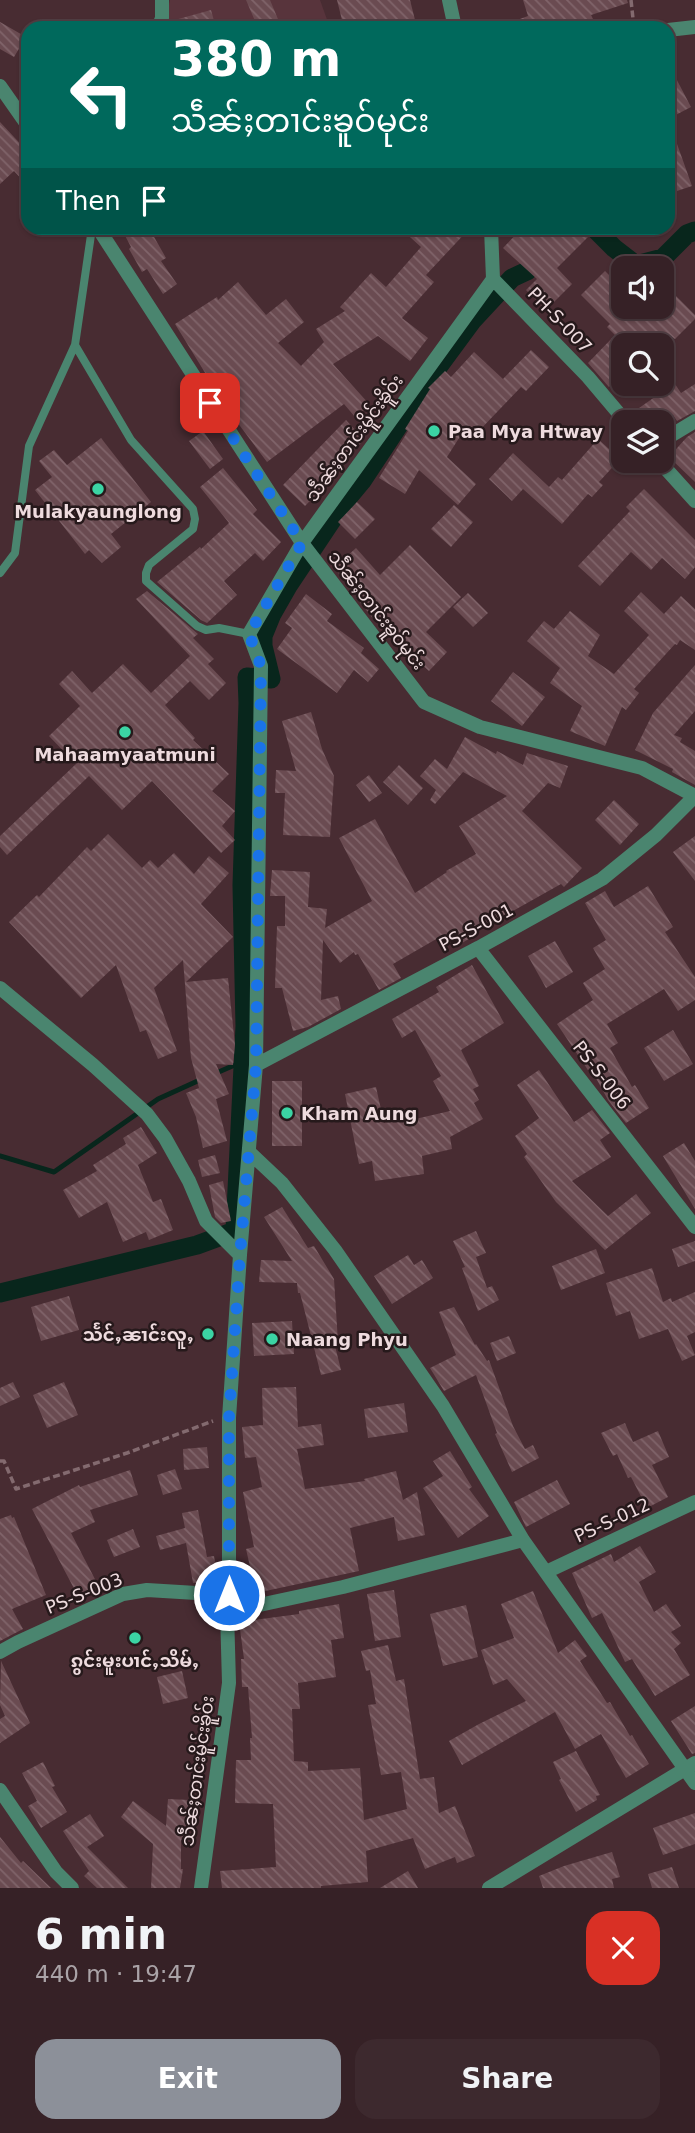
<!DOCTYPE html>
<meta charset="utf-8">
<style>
:root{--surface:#362126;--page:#3d292e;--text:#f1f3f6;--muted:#aaa3a7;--line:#503e43;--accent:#8c9099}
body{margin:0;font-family:"DejaVu Sans","Noto Sans Myanmar",sans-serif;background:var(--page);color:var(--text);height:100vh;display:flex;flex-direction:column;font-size:26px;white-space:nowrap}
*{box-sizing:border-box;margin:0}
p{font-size:23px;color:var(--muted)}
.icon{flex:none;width:38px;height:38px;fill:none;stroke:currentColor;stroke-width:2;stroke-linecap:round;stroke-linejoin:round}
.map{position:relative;height:1888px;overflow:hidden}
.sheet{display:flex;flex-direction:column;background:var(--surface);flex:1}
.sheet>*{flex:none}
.guide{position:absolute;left:21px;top:21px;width:654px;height:214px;border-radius:21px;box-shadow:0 2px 5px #0004,0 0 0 2px var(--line);background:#00695c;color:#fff;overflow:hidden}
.controls{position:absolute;left:611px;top:256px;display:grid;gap:14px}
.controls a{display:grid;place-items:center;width:63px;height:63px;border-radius:14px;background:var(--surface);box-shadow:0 2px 5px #0004,0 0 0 2px var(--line);font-size:35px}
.pin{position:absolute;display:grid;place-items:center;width:60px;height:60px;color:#fff;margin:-30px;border-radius:14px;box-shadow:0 4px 10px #0006}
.me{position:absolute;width:77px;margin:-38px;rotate:0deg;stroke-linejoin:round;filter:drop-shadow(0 0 5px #0008)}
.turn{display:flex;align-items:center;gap:24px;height:147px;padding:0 35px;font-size:32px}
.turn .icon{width:91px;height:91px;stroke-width:2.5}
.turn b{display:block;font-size:49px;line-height:60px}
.then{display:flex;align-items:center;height:66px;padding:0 35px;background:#0003;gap:14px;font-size:26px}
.round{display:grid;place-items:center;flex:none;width:74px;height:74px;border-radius:21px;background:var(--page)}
.overview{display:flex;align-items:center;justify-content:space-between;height:119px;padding:0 35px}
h1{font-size:42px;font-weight:700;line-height:52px}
.action{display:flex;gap:14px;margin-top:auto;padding:14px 35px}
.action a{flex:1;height:80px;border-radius:21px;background:var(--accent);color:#fff;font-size:28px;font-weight:700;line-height:80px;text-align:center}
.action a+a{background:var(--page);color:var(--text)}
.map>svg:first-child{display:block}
.built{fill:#58343c}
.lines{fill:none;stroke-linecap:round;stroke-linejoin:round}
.stream{stroke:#08261c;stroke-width:5}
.canal{stroke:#08261c;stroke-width:19}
.building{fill:url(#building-back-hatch)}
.path{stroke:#836a6f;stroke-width:3.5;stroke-dasharray:7 3.5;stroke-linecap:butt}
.service{stroke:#4a856f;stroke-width:8}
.minor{stroke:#4a856f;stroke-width:14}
.route{stroke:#1a73e8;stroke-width:12;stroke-dasharray:0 21.6}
.poi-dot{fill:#3bd4a4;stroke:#26191b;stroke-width:2.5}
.labels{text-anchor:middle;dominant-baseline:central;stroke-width:5;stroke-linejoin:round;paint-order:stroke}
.street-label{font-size:18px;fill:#eedbde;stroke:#26191b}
.poi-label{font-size:18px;font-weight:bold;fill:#eedbde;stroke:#26191b;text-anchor:start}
</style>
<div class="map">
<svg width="695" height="1888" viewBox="0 0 695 1888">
<defs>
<pattern id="building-back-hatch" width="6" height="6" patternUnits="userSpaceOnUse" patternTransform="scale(1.75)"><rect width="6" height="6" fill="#6a4b51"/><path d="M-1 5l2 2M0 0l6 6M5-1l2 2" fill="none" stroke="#80646a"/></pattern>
</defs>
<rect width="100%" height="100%" fill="#482c32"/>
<path class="built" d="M170,0H320L330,28H164Z"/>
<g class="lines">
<path class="stream" d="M214,1074L244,1061
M0,1156L54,1172L158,1099L202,1079"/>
<path class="canal" d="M594,228L614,248L636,265L663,258L687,234L695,231
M0,1293L197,1245L235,1231L245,1026L242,885L248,703L247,677L271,679L263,646V636L272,614L288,586L342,505L362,481L430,378L472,321L512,278L527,271L541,259L563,228"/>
</g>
<path class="building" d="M246,0H270L280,24L271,28H258Z
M337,0H410L417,28H344Z
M523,0H627L628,3L591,15L594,21L582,28H500V26L528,16Z
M211,10L216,28H168L171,21Z
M0,22L26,37L14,57L0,49Z
M668,63L691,107L668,119Z
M0,122L28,152V186L14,171L0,184Z
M668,127H671L692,186L668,194Z
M121,228H149L166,258L161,261L177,284L163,294L147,269L142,272L129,249L131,247Z
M400,228H470L426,275L434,282L402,318L428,338L410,361L378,336L333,364L370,405L356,418L344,404L267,462L228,410L175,324L217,297L218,300L238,282L266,315L286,299L304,322L278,343L301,366L324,342L316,329L345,311L340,307L371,273L386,287L421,247Z
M522,228H597L557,268L572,284L546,310L526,290L537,279L503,248Z
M605,271L623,289V306H662V282L695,315V319L675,339L671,336L662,345H623V372L609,387L588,363L615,335L607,327L610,324L581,295Z
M531,350L549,367L526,391L521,387L475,435L466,427L447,457L476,484L458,505L419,470L405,494L379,478L408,431L405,429L430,389L428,388L445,371L451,377L474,352L503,379Z
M669,375L681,393L695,384V411L677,421L673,415L663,422H638L632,413L659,394L653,385L662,383V380Z
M346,420L364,440L333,470L336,474L305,506L283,485Z
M203,431L223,459L210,469L189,441Z
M695,432V482L669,457L687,437Z
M101,438L151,502L111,534L121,547L102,563L89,550L85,554L35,490L52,477L39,461L54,450L67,465Z
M598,439L620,459L599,482L603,485L592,497L588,494L562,524L523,489L512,501L489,479L513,453L549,487L558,477L562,480Z
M223,468L257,510L253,514L281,542L263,561L255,553L224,581L237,595L207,623L201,620L157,582L200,547L201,549L229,523L200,487Z
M644,489L695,540V567L685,579L662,558L651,570L631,552L600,586L578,566L630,511L626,507Z
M357,502L375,519L355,539L338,522Z
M454,505L473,522L451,547L431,529Z
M410,545L461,597L426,632L447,652L429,671L407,651L410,648L379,616L374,620L356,597L357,595L334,568L356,548L380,575Z
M147,591L198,634L193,638L214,659L208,664L226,683L209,700L190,681L165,705L195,738L193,740L229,774L212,791L235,811L222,826L235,840L221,853L152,781L122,810L89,776L7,855L0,847V836L76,764L49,736L80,706L59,684L72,671L92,693L123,664L151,693L190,656L136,599Z
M641,592L664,614L681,596L695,609V650L680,640L677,645L675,644L634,689L639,693L626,710L622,707L605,746L570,731L582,706L550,683L560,668L527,641L544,621L554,629L570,611L600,635L588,656L614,674L649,635L624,611Z
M468,593L488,613L473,627L453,607Z
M306,594L332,614L327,621L364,648L361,653L379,669L368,682L354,670L337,693L277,649L292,628L285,623Z
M695,665V711L674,735L682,738L680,742L695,751V785L672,772L673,769L635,750L653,713Z
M513,672L545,697L522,726L491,701Z
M311,712L322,749L334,776L330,837L283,835L285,793H275L276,770L296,771L282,721Z
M465,737L496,754L497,751L523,765L527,753L568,766L560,788L548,783L522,811L582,868L564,887L561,884L474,933L475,935L454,948L445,934L393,964L401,978L379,990L358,954L355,955L354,952L340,963L323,940L321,1000L338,996L341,1009L308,1027L293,1031L282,988H275L277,926H285V896H270L272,870L310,872L308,907L327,909L325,928L372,901L339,838L375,819L415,893L447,872L446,871L476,854L459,826L507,796L463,772L435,804L430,800L436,790L420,776L435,759L447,769Z
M399,765L423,788L408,805L383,782Z
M369,775L382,793L369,802L356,785Z
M614,800L639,824L620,845L595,820Z
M108,834L142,868L150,860L158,868L174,853L194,874L209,856L229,873L201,904L233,937L186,982L228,978L235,1045L233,1065L216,1064L229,1094L216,1099L227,1141L203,1148L196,1117L186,1093L199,1088L191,1058L183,960L154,988L177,1051L158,1059L146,1030L140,1032L116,965L81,998L9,922L37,895L39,897L87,847L91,851Z
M695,836V881L673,852Z
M648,886L673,927L665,932L695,977V1000L678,1011L664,989L607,1024L618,1043L610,1048L632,1087L635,1085L649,1108L626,1123L608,1100L591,1069L588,1070L557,1024L593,1000L583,983L605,969L593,948L606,940L585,903L605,891L614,907Z
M555,941L573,972L546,988L528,956Z
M472,965L504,1023L461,1050L479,1086L473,1089L479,1100L474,1103L483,1119L450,1137L452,1149L422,1156L424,1174L375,1181L372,1161L359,1164L345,1094L376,1087L384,1123L410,1117L411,1120L450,1111L433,1081L441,1076L415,1030L402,1038L392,1019L439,992L436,987Z
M673,1030L693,1064L664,1081L644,1048Z
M539,1070L574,1122L592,1110L610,1133L600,1140L611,1157L572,1181L608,1216L636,1194L651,1213L605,1250L556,1202L524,1157L527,1154L515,1136L539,1118L517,1085Z
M272,1081H302V1146H272Z
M141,1127L157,1153L138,1165L153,1202L161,1199L173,1230L149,1240L146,1232L123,1242L107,1202L79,1218L63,1190L97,1171L93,1165L126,1144L123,1138Z
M684,1143L695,1161V1209L663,1156Z
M215,1155L220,1173L202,1177L198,1160Z
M223,1181L231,1221L221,1223L215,1217L209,1185Z
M282,1207L308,1248L314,1246L334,1279L338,1342H334L341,1370L321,1375L300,1293H298L297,1283L259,1282L261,1260L292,1261L264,1217Z
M476,1231L486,1253L476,1257L487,1288L492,1286L499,1300L478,1311L462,1268L465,1267L453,1241Z
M695,1241V1261L678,1267L672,1249Z
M596,1249L605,1273L561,1290L552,1266Z
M408,1255L414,1265L422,1260L433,1278L392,1304L374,1276Z
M652,1268L663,1302L671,1298L672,1302L695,1292V1332L687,1336L695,1355L682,1361L668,1329L639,1339L630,1311L616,1316L606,1283Z
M69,1296L79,1330L41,1341L31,1307Z
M454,1307L475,1345L476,1344L487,1361L489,1360L513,1426L525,1449L533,1445L539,1458L512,1472L495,1434L497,1433L476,1375L444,1391L430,1368L456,1355L439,1312Z
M292,1321L294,1354L254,1356L252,1323Z
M509,1336L516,1353L497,1361L490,1343Z
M13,1382L20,1397L0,1406V1388Z
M64,1382L78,1415L47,1428L33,1395Z
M296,1387L298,1427L321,1424L324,1445L297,1449L305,1489L365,1481L364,1479L396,1471L403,1500L417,1492L425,1535L398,1541L394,1517L350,1528L359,1571L256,1593L246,1549L254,1547L243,1492L262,1487L256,1457L245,1458L242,1427L263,1425L262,1388Z
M404,1403L408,1432L368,1438L364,1409Z
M625,1423L633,1442L658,1431L669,1457L652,1465L668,1497L647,1508L631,1477L628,1478L617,1454L613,1456L601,1433Z
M207,1447L209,1468L184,1470L183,1449Z
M450,1451L472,1487L469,1489L489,1516L458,1538L423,1488L443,1476L433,1461Z
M175,1469L182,1489L163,1495L157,1475Z
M130,1470L138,1495L90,1510L95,1522L71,1533L98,1585L78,1596L32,1509L79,1485L80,1487Z
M557,1480L570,1504L526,1527L514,1502Z
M198,1510L207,1557L214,1556L218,1580L197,1583H193L186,1543L160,1550L156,1536L185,1528L182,1513Z
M11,1515L12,1518L14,1517L46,1595L12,1609L23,1629L0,1641V1519Z
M133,1529L140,1547L114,1557L107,1540Z
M640,1546L656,1572L639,1582L654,1612L666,1604L681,1626L671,1632L681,1643L674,1649L690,1675L655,1696L632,1659L625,1662L602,1613L592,1618L572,1573L611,1554L614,1562Z
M394,1590L401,1637L375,1641L367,1594Z
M533,1591L558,1653L575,1640L587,1656L580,1661L607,1703L610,1702L630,1736L632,1735L649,1764L626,1778L601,1734L575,1749L555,1712L462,1765L449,1741L479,1724L526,1701L507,1679L493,1685L481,1650L514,1638L501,1604Z
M339,1604L344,1638L331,1640L336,1677L298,1683L300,1709H292L294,1761L308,1762V1771L360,1768L364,1820L407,1809L401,1772L381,1775L368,1705L376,1704L370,1670L366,1671L361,1651L388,1645L396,1681L404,1679L420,1779L434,1777L439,1813L455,1806L475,1856L457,1863L455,1857L425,1869L413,1838L366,1851L368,1882L321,1886V1888H222L220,1871L276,1867L273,1804L235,1803L236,1760H251L250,1738H252L248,1687H242L241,1659H244L239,1622L299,1614V1611Z
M466,1605L478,1657L443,1666L430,1614Z
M1,1661L30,1723L0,1743V1719L5,1716L0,1705Z
M182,1671L188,1698L163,1704L157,1677Z
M695,1706V1753L692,1754L671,1721Z
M576,1751L600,1795L596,1796L597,1800L576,1812L559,1780L561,1779L553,1762Z
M43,1762L55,1786L52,1787L67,1812L41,1828L28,1806L37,1801L22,1773Z
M168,1799L190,1800L187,1841L181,1840V1869H183L180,1888H151L153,1844L121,1817L133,1801L166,1826Z
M695,1813V1844L663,1855L653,1828Z
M90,1814L104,1836L87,1847L128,1888H97L84,1876L89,1871L63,1831Z
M0,1837L21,1863L23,1861L51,1888H0Z
M612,1852L620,1877L612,1879L614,1888H543L539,1876L564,1866Z
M672,1867L679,1888H652L648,1874Z
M408,1871L418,1888H380Z"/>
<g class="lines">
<path class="path" d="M631,0L634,28
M0,1461H4L16,1489L127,1453L213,1421"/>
<path class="service" d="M75,345L131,440L193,509L195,519L193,529L149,565L146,573V581L197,626L206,630L219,628L249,634
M0,573L15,553L29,446L75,345L92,228"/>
<path class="minor" d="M449,0L455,28
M158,28L162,18V0
M668,30L695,27
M0,86L28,126
M98,228L302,543L424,702L480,727L642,768L695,796
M493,279L588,377L626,422
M662,441L695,421
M658,460L695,501
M478,948L695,1227
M0,988L93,1065L147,1114L165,1138L189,1181L206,1221L240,1255
M256,1065L478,948L602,879L656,835L695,796
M249,1152L282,1183L335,1250L443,1406L523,1540L695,1783
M546,1572L695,1502
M227,1612L343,1587L523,1540
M0,1652L18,1642L123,1594L147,1590L229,1595
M0,1790L56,1872L72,1888
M201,1888L229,1683L227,1612L229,1595V1418L240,1255L256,1065L261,666L249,634L302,543L493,279L491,228
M489,1888L695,1763"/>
</g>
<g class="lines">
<path class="route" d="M210,403L302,543L249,634L261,666L256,1065L240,1255L229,1418V1595"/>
</g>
<g class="poi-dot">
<circle cx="434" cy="431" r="7"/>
<circle cx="98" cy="489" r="7"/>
<circle cx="125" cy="732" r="7"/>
<circle cx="287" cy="1113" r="7"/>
<circle cx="208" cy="1334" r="7"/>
<circle cx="272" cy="1339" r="7"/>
<circle cx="135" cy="1638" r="7"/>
</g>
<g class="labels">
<g class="street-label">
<text transform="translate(560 320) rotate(46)">PH-S-007</text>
<text transform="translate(354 438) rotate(-54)">သဵၼ်ႈတၢင်းမိူင်းၶိူဝ်း</text>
<text transform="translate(377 610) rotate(52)">သဵၼ်ႈတၢင်းၶူဝ်မုင်း</text>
<text transform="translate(476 927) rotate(-28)">PS-S-001</text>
<text transform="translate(602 1075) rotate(52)">PS-S-006</text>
<text transform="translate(612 1520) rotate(-25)">PS-S-012</text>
<text transform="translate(84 1593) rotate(-22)">PS-S-003</text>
<text transform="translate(197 1771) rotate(-82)">သဵၼ်ႈတၢင်းမိူင်းၶိူဝ်း</text>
</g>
<g class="poi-label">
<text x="448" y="431">Paa Mya Htway</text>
<text x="98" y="511" text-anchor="middle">Mulakyaunglong</text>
<text x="125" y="754" text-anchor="middle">Mahaamyaatmuni</text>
<text x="301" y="1113">Kham Aung</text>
<text x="194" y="1334" text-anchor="end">သႅင်ႇၼၢင်းလူႇ</text>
<text x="286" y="1339">Naang Phyu</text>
<text x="135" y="1660" text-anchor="middle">ၵွင်းမူးပၢင်ႇသိမ်ႇ</text>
</g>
</g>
</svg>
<div class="controls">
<a><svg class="icon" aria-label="sound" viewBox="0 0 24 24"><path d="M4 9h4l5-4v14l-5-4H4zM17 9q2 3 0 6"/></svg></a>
<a><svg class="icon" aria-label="search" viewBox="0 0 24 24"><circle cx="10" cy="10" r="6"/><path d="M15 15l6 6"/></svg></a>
<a><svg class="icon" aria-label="layers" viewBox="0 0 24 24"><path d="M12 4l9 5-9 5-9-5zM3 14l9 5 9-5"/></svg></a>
</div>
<div class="pin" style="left:210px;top:403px;background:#d93025"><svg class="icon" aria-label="arrive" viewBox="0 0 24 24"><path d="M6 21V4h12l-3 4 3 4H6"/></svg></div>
<svg class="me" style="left:229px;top:1595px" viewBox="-20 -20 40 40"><circle r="17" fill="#1a73e8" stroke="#fff" stroke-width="3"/><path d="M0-11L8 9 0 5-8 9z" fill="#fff"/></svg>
<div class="guide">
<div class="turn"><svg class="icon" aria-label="left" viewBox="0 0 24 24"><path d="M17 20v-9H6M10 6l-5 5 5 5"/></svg><div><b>380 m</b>သဵၼ်ႈတၢင်းၶူဝ်မုင်း</div></div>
<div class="then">Then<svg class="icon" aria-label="arrive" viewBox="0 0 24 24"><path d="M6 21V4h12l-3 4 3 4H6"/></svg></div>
</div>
</div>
<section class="sheet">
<div class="overview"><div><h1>6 min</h1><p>440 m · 19:47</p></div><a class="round" style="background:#d93025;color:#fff"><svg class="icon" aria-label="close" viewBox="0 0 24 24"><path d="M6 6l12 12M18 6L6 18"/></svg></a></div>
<div class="action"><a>Exit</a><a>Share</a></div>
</section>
